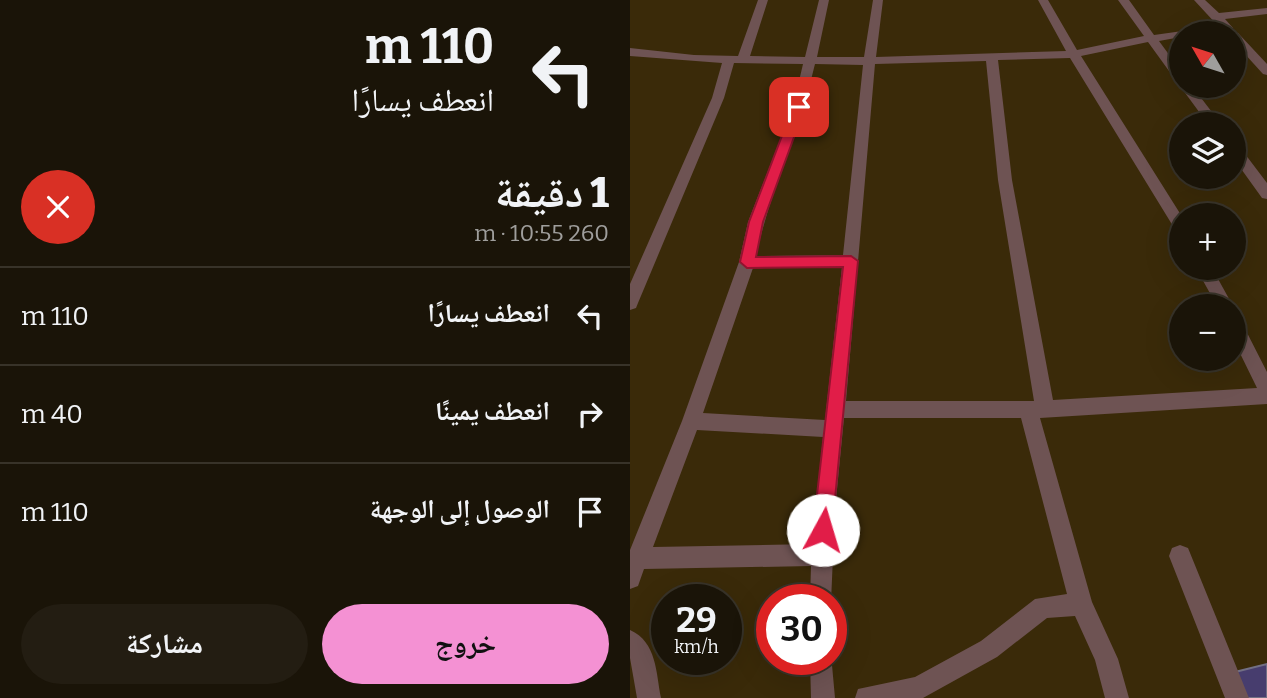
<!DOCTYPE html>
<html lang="ar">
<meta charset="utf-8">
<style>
:root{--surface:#1a1408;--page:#231d12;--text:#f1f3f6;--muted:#9f9e9c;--line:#383329;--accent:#f491d3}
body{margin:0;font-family:Bitter,"Noto Naskh Arabic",serif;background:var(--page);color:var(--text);direction:rtl;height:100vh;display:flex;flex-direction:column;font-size:26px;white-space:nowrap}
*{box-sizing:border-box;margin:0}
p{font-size:23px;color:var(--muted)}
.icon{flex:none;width:38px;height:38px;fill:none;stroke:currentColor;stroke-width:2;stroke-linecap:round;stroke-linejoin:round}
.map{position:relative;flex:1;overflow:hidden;direction:ltr}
.details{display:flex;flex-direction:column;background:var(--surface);width:630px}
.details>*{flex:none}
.top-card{background:#1a1408;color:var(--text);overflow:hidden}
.needle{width:46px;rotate:309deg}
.fabs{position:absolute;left:539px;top:21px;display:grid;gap:14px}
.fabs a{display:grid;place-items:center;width:77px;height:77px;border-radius:50%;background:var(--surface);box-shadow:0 7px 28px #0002,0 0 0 2px var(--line);font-size:35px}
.speed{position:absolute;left:21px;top:584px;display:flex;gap:14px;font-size:35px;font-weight:700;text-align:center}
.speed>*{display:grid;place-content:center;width:91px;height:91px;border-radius:50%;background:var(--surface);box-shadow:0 7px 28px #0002,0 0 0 2px var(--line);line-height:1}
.speed small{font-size:18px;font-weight:400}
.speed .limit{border:10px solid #d22;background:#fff;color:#111}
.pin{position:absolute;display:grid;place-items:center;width:60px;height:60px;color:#fff;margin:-30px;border-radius:14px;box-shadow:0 4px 10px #0006}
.me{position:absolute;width:77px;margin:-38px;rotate:6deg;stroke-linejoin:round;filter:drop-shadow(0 0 5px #0008)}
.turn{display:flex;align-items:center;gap:24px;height:147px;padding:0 21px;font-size:32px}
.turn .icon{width:91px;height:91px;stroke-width:2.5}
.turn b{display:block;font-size:49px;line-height:60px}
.round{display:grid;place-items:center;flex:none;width:74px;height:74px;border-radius:37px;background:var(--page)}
.summary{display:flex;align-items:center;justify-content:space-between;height:119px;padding:0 21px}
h1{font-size:42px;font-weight:800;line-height:52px}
.cta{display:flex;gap:14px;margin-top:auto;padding:14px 21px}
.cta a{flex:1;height:80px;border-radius:42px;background:var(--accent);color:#111;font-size:28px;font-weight:800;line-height:80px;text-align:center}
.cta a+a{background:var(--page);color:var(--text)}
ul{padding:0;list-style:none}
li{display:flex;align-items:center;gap:21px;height:98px;padding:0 21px;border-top:2px solid var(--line)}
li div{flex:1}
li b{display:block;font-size:26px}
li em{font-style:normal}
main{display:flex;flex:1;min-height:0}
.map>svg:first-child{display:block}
.green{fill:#3a2a09;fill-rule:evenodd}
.building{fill:#473d6e;stroke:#726f84;stroke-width:2}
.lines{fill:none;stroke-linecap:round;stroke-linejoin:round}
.street{fill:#6e5353;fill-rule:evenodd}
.route{fill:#e11d48;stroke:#92132f;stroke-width:2}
</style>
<main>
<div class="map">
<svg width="637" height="698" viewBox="0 0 637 698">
<rect width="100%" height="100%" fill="#231b0a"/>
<path class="green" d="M0,0H637V698H0ZM551,33H604V86H551ZM551,124H604V177H551ZM551,215H604V268H551ZM551,306H604V359H551ZM37,600H96V660H37ZM142,600H201V660H142Z"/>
<path class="building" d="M637,664V698H616L605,672Z"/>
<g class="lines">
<path class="street" d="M128,0H138L120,56L175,57L189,0H199L187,57H234L243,0H253L246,57L436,51L408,0H418L447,50L514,36L488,0H499L524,35L588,26L564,0H575L589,13L637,8V14L595,19L603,28L601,30L551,33V37L529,41L551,71V83L547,82L518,42L451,56L551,215V233L546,231L440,58L368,60L382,180L423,400L627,388L604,341V317L610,319L637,372V404L410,418L462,602L488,659L499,698H475L465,660L445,616L417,618L367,657L293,698H225L228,689L285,677L351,641L405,599L437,594L391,418H214L205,510L201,602L180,600L181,566L14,569L8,586L0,589V550L52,421L109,262L118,222L163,107L173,64L104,63L94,98L8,303L6,308L0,310V284L82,98L92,63L0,56V48L64,55L108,56ZM356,61L368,180L404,401H216L245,64ZM185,64L233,65L213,255L126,256C140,190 170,130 185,64ZM212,267L195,420L73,413L123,268ZM67,430L193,437L182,544L23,547Z
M604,32L608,33L637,64V75L633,74L604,42V33H599Z
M551,84L562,86L591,124H578L550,86Z
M604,144L609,146L637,183V199L632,198L604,159Z
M566,268H582L603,306H587Z
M550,545L558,548L619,698H595L539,556L542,548Z
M0,630C27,642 26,673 31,698H7L0,658Z
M201,654L205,698H181L180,660H201Z"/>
</g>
<path class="route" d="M169,103L175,107L133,222L126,257L221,256L228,261L202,530L199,537L193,539L186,537L183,530L213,267L117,268L110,262L119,222L163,107Z"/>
</svg>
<div class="fabs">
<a><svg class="needle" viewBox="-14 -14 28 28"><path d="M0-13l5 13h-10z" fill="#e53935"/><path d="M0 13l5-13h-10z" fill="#9f9e9c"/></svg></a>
<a><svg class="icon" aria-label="layers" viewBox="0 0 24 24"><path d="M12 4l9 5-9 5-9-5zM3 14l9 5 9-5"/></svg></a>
<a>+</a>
<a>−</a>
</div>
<div class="speed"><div>29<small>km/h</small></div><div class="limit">30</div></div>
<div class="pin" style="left:169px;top:107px;background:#d93025"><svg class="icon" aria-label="arrive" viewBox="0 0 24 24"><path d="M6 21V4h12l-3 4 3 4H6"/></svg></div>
<svg class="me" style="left:193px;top:530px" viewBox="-20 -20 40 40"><circle r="19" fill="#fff"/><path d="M0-13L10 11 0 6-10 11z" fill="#e11d48"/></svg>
</div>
<section class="details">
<div class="top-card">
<div class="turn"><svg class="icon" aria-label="left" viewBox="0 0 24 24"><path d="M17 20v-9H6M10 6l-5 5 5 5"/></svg><div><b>110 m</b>انعطف يسارًا</div></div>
</div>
<div class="summary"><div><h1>1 دقيقة</h1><p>260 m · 10:55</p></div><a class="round" style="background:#d93025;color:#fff"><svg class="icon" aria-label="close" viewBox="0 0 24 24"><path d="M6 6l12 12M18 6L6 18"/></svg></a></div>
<ul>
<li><svg class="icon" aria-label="left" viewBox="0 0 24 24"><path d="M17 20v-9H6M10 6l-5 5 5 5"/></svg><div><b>انعطف يسارًا</b></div><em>110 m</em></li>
<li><svg class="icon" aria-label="right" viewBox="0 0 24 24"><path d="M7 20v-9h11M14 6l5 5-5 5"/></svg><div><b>انعطف يمينًا</b></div><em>40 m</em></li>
<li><svg class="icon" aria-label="arrive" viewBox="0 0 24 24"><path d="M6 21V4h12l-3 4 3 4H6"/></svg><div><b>الوصول إلى الوجهة</b></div><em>110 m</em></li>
</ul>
<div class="cta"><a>خروج</a><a>مشاركة</a></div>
</section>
</main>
